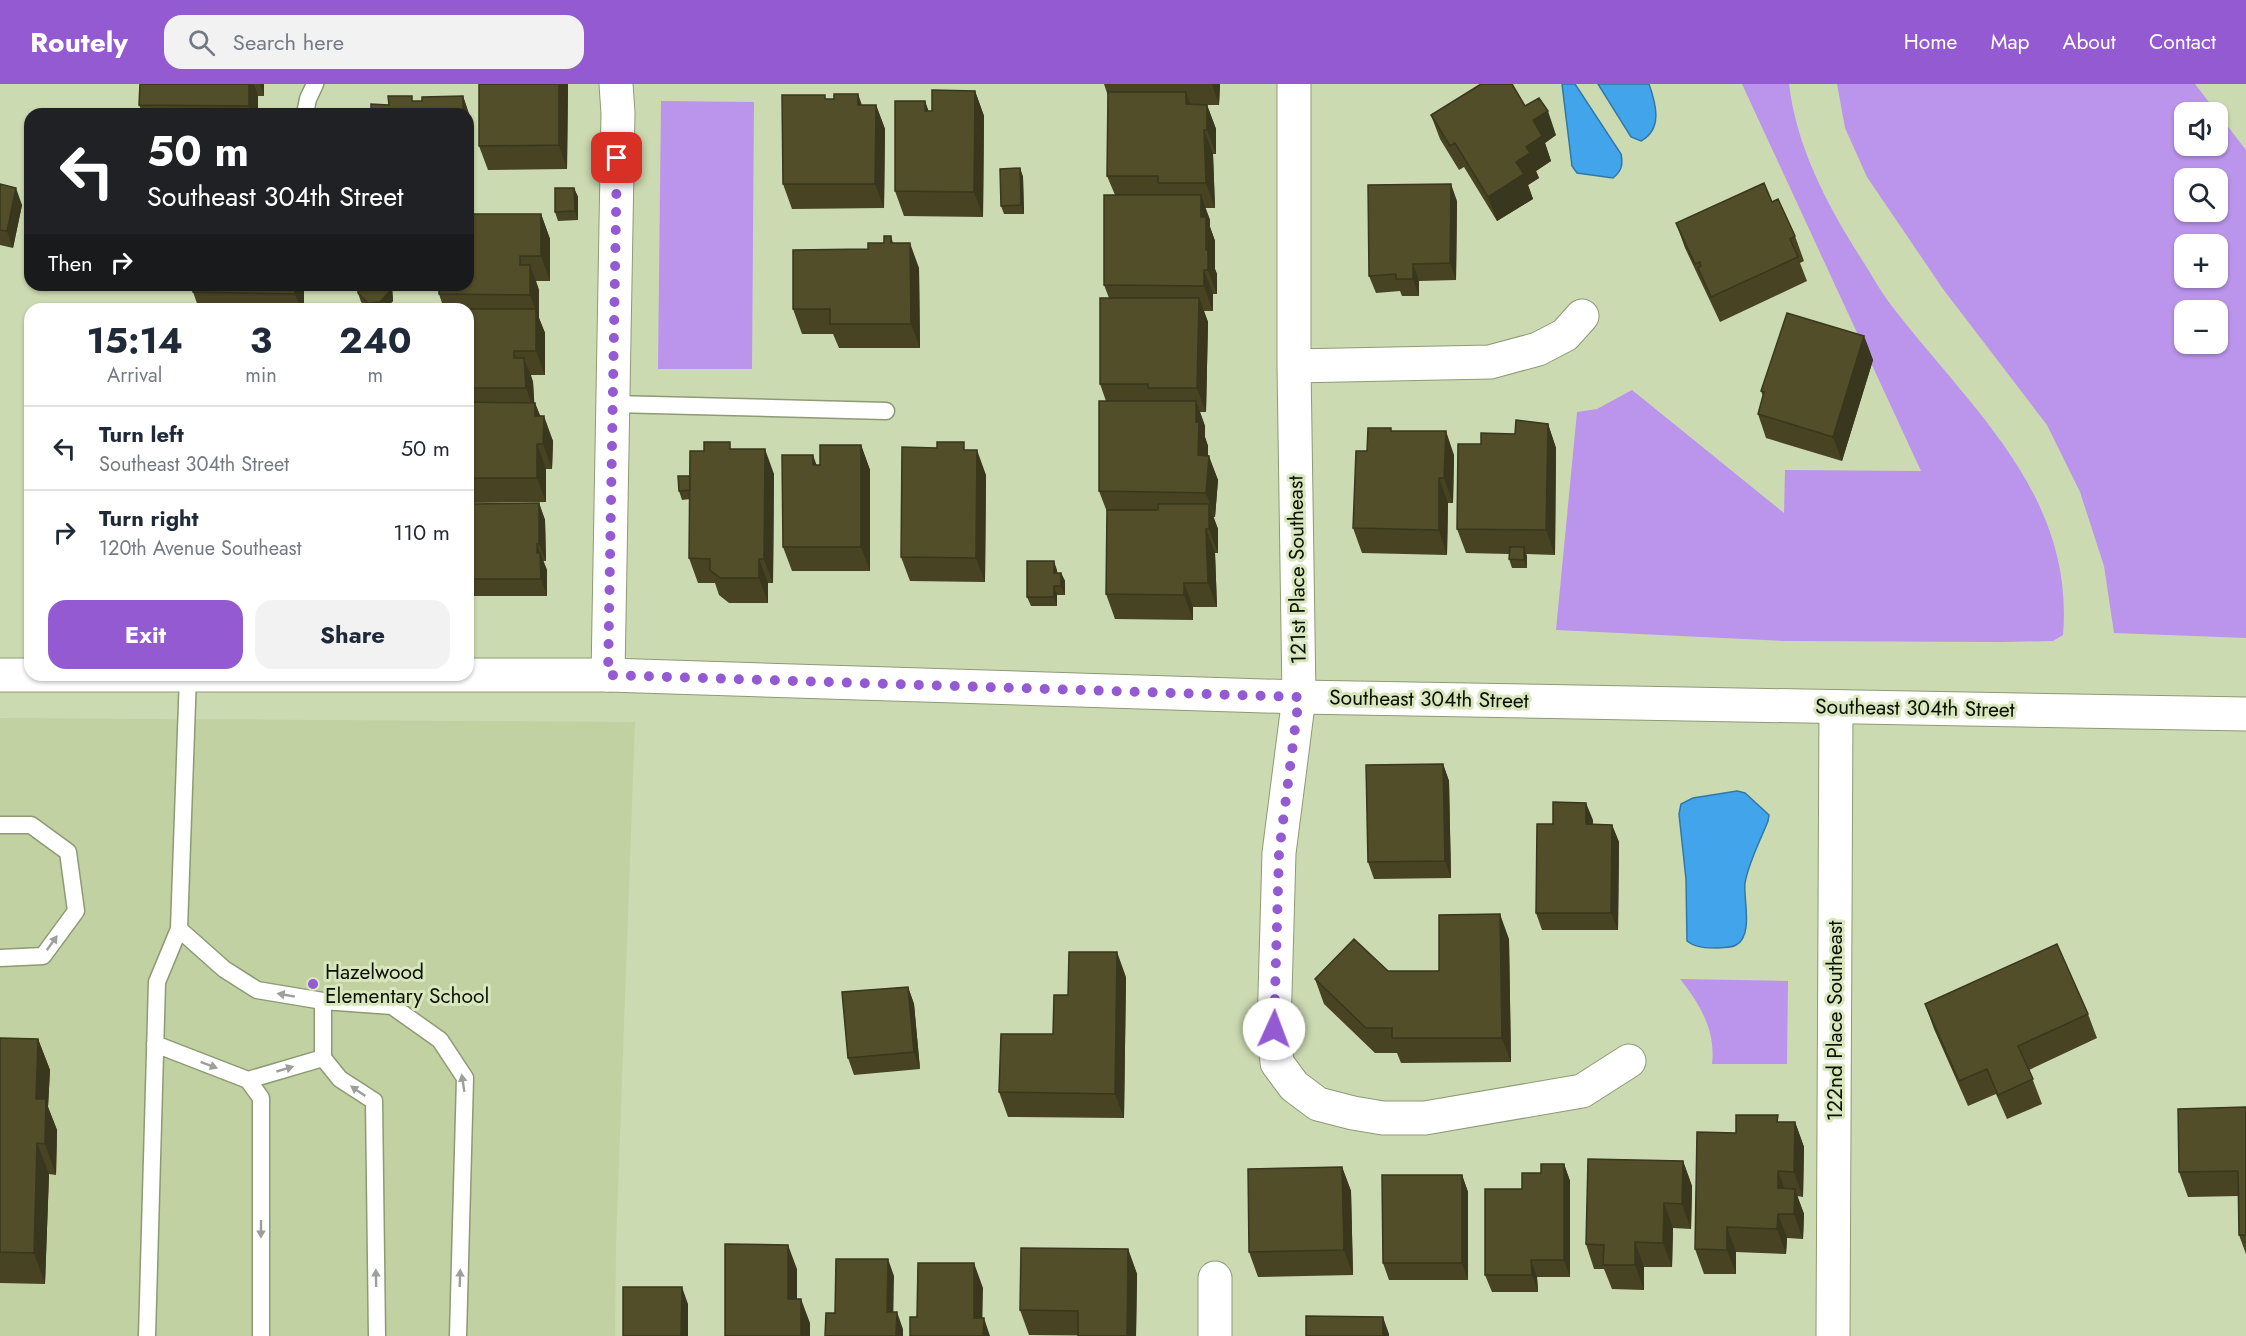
<!DOCTYPE html>
<meta charset="utf-8">
<style>
:root{--surface:#fff;--page:#f2f2f3;--text:#1f2937;--muted:#747a83;--line:#e0e1e3;--accent:#935ad2}
body{margin:0;font-family:Jost,sans-serif;background:var(--page);color:var(--text);height:100vh;display:flex;flex-direction:column;font-size:22px;white-space:nowrap}
*{box-sizing:border-box;margin:0}
p{font-size:20px;color:var(--muted)}
.icon{flex:none;width:33px;height:33px;fill:none;stroke:currentColor;stroke-width:2;stroke-linecap:round;stroke-linejoin:round}
.map{position:relative;flex:1;overflow:hidden}
.panel{position:absolute;left:24px;top:219px;width:450px;height:378px;display:flex;flex-direction:column;background:var(--surface);border-radius:18px;box-shadow:0 2px 4px #0004}
.panel>*{flex:none}
.banner{position:absolute;left:24px;top:24px;width:450px;height:183px;border-radius:18px;box-shadow:0 2px 4px #0004;background:#202124;color:#fff;overflow:hidden}
.fabs{position:absolute;left:2174px;top:18px;display:grid;gap:12px}
.fabs a{display:grid;place-items:center;width:54px;height:54px;border-radius:12px;background:var(--surface);box-shadow:0 2px 4px #0004;font-size:30px}
.pin{position:absolute;display:grid;place-items:center;width:51px;height:51px;color:#fff;margin:-26px;border-radius:12px;box-shadow:0 3px 9px #0006}
.me{position:absolute;width:66px;margin:-33px;rotate:2deg;stroke-linejoin:round;filter:drop-shadow(0 0 4px #0008)}
.turn{display:flex;align-items:center;gap:21px;height:126px;padding:0 24px;font-size:27px}
.turn .icon{width:78px;height:78px;stroke-width:2.5}
.turn b{display:block;font-size:42px;line-height:51px}
.then{display:flex;align-items:center;height:57px;padding:0 24px;background:#0003;gap:12px;font-size:22px}
.eta{display:flex;justify-content:space-evenly;align-items:center;height:102px;text-align:center}
.eta b{font-size:36px;font-weight:700;line-height:42px}
.button{display:flex;gap:12px;margin-top:auto;padding:12px 24px}
.button a{flex:1;height:69px;border-radius:18px;background:var(--accent);color:#fff;font-size:24px;font-weight:700;line-height:69px;text-align:center}
.button a+a{background:var(--page);color:var(--text)}
ul{padding:0;list-style:none}
li{display:flex;align-items:center;gap:18px;height:84px;padding:0 24px;border-top:2px solid var(--line)}
li div{flex:1}
li b{display:block;font-size:22px}
li em{font-style:normal}
header{display:flex;align-items:center;gap:36px;box-sizing:border-box;height:84px;padding:0 30px;background:var(--accent);color:#fff}
header strong{font-size:28px}
nav{display:flex;gap:33px;margin-inline-start:auto;font-size:21px}
.search{width:420px;height:54px;background:var(--page);display:flex;align-items:center;gap:15px;box-sizing:border-box;padding:0 21px;border-radius:18px;color:var(--muted);font-size:22px}
.map>svg:first-child{display:block}
.built{fill:#c1d1a2}
.green{fill:#bb95ec;fill-rule:evenodd}
.water{fill:#42a5eb;stroke:#3278a5;stroke-width:1.5}
.lines{fill:none;stroke-linecap:round;stroke-linejoin:round}
.lane-casing{stroke:#8d9a74;stroke-width:19}
.street-casing{stroke:#8d9a74;stroke-width:35}
.secondary-casing{stroke:#8d9a74;stroke-width:35}
.lane{stroke:#fff;stroke-width:16}
.street{stroke:#fff;stroke-width:33}
.secondary{stroke:#fff;stroke-width:33}
.wall{fill:#474323}
.shaded-wall{fill:#39371d}
.building{fill:#524e29;stroke:#39371d;stroke-width:1.5}
.oneway{fill:#9d9f9a}
.route{stroke:#935ad2;stroke-width:10;stroke-dasharray:0 18}
.poi-dot{fill:#935ad2;stroke:#d9e7be;stroke-width:2}
.labels{text-anchor:middle;dominant-baseline:central;stroke-width:6;stroke-linejoin:round;paint-order:stroke}
.street-label{font-size:21px;fill:#0b1003;stroke:#d9e7be}
.poi-label{font-size:21px;fill:#0b1003;stroke:#d9e7be;text-anchor:start}
</style>
<header>
<strong>Routely</strong>
<div class="search"><svg class="icon" aria-label="search" viewBox="0 0 24 24"><circle cx="10" cy="10" r="6"/><path d="M15 15l6 6"/></svg>Search here</div>
<nav><a>Home</a><a>Map</a><a>About</a><a>Contact</a></nav>
</header>
<div class="map">
<svg width="2246" height="1252" viewBox="0 0 2246 1252">
<rect width="100%" height="100%" fill="#ccdab2"/>
<path class="built" d="M0,634L635,638L616,1162L615,1252H0Z"/>
<path class="green" d="M1742,0H1789C1797,66 1829,124 1864,179C1873,193 1881,208 1891,221C1969,323 2075,410 2063,551L2053,557L2002,558L1784,557L1556,546L1577,328L1597,325L1632,306L1784,429L1785,386L1921,387Z
M1837,0H2195L2246,66V554L2114,549L2104,482L2080,408L2047,341L1943,205L1867,93L1845,44ZM2217,28V62H2184V28ZM2217,94V128H2184V94ZM2217,160V194H2184V160ZM2217,226V260H2184V226Z
M661,17L754,18L752,285H658Z
M1680,895L1788,897L1787,980H1712C1716,947 1700,920 1680,895Z"/>
<path class="water" d="M1562,0H1575L1621,70C1623,80 1622,87 1613,94L1577,89L1572,82Z
M1598,0H1649C1656,20 1663,45 1641,57L1631,53Z
M1737,707L1745,709L1769,731L1768,737C1761,755 1748,780 1745,799C1743,815 1754,851 1736,861C1731,864 1724,863 1718,864C1707,864 1696,864 1687,857L1686,795L1679,730L1681,720L1693,714Z"/>
<g class="lines">
<g class="lane-casing">
<path id="lane" d="M305,30L308,15L315,0
M613,320L886,327
M0,741H31L68,768L76,827L43,872L0,874
M179,845L224,885L257,906L323,917L392,922L440,956L465,994L458,1252
M323,917V974L340,995L374,1017L377,1252
M155,960L248,996L261,1014V1252
M248,996L323,974
M147,1252L157,898L179,845L188,591"/>
</g>
<g class="street-casing">
<path id="street" d="M1294,0V282L1299,613L1279,769L1274,945L1277,979L1294,1002L1318,1020L1353,1029L1383,1034H1425L1582,1007L1629,977
M1294,282L1490,278L1538,265L1565,251L1582,232
M608,591L618,29L616,0
M1215,1252V1194
M1833,1252L1836,623"/>
</g>
<g class="secondary-casing">
<path id="secondary" d="M0,591H608L1299,613L2246,630"/>
</g>
<use href="#lane" class="lane"/>
<use href="#street" class="street"/>
<use href="#secondary" class="secondary"/>
</g>
<path class="wall" d="M140,0H264V12H258V30H143L139,21Z
M479,0H568L567,85L488,86L479,62Z
M1104,0H1220L1219,21H1207L1216,45V70H1213L1215,124H1205L1210,136V143L1215,157V185L1217,190V210H1213V227H1204L1208,238L1206,328H1200L1205,342V353L1208,362V372L1218,396L1215,433H1213L1218,445V469H1215L1217,523H1193V536L1115,535L1106,510L1107,428L1099,407L1106,317L1100,300L1109,214L1104,201L1115,111L1107,92L1108,12Z
M975,7L984,32L983,133L904,132L895,107L925,17L928,27H932Z
M463,12L471,36L472,126H468V30L389,21L414,17H422Z
M826,15L862,21H876L885,45L884,124L792,125L783,100Z
M1525,22L1556,51L1545,59L1551,77L1536,87L1539,94L1528,101L1533,115L1497,137L1464,83L1459,86L1440,55L1431,31Z
M1020,84L1023,93L1024,130H1004L1001,122Z
M0,100L22,121L13,164L0,161Z
M574,104L578,113V136L558,137L555,128Z
M1457,117L1456,196L1419,197V212H1402L1400,207L1376,209L1369,192Z
M1772,118L1795,152L1804,177L1800,179L1807,197L1720,238L1685,164L1676,139Z
M541,130L550,155V197H536L539,206V234L545,249V291H531L533,298L534,319H535L540,332L553,357L552,385H546V418L468,419V225H444L439,210Z
M891,152L893,159L919,184L920,264H839L833,250H802L793,225L884,159Z
M304,201V225H199L193,208Z
M392,203L393,217L385,225H369L361,218L358,209Z
M1864,252L1873,276L1842,377L1766,354L1758,330L1763,312L1761,307Z
M1548,340L1556,364L1555,471L1526,470L1527,484H1512L1509,475V470L1466,469L1457,445L1481,360Z
M1392,347L1454,371L1453,419H1448L1447,471L1362,469L1353,444L1367,367Z
M861,361L870,386V487H792L783,463L816,381H820Z
M733,365L774,390L773,499H768V519H729L719,511L715,499H698L689,474L690,415L682,416L679,407L690,392L704,367Z
M967,366L986,391L985,498L910,497L901,473Z
M539,419L545,436L546,477H543L547,486V512H468V420Z
M1057,486V489H1061L1065,497V511H1057V522H1031L1027,513Z
M1443,680L1449,697L1451,794L1374,795L1368,778Z
M1593,736V740L1612,741L1619,758L1618,846H1542L1536,829Z
M1509,855L1511,978L1401,979L1397,969H1375L1324,920L1315,895L1388,887H1439Z
M1126,893L1124,1034L1008,1033L999,1008L1053,950L1068,911Z
M908,903L914,920L920,985L854,991L848,974Z
M1925,920L2088,930L2097,954L2029,986L2042,1020L2007,1035L1996,1010L1968,1022L1934,945Z
M0,954L38,955L50,986L48,1023L57,1046L56,1091L49,1090L45,1200L0,1199Z
M2246,1023V1170L2239,1151V1112L2188,1113L2179,1088Z
M1780,1038H1795L1804,1063L1803,1113L1797,1112L1804,1130L1803,1155L1787,1154L1786,1170L1736,1168V1190H1704L1695,1165L1736,1049Z
M1683,1077L1692,1102L1691,1145L1673,1144L1672,1183H1644V1206L1612,1205L1604,1185H1594L1586,1160Z
M1564,1080L1570,1097V1193H1537L1538,1208H1492L1485,1191L1522,1105L1541,1089Z
M1342,1083L1351,1107L1353,1191L1258,1193L1249,1168Z
M1462,1091L1468,1108V1196H1389L1383,1179Z
M1128,1165L1137,1190L1136,1252L1029,1251L1020,1226Z"/>
<path class="shaded-wall" d="M249,0H254L258,12V30H252L249,22Z
M260,0H264V12Z
M559,0H568L567,85L559,61Z
M1212,0H1220L1219,21Z
M975,7L984,32L983,133L974,108Z
M1186,8L1195,33L1186,20Z
M858,10L867,35L858,21Z
M463,12L471,36L472,126L468,116V30H463Z
M925,17L934,42L925,27Z
M876,21L885,45L884,124L875,100Z
M1207,21L1216,45V70L1207,46Z
M1548,27L1556,51L1545,59L1551,77L1536,87L1539,94L1528,101L1533,115L1497,137L1488,113L1516,78L1526,63L1533,36Z
M1204,46L1213,70L1215,124L1206,99Z
M1020,84L1023,93L1024,130L1021,121Z
M1451,100L1457,117L1456,196L1450,179Z
M16,104L22,121L13,164L7,147Z
M574,104L578,113V136L575,127Z
M1201,111L1210,136V143L1215,157V185L1217,190V210L1208,186L1201,133Z
M541,130L550,155V197L541,172Z
M910,159L919,184L920,264L911,240Z
M1413,180L1419,197V212L1413,195Z
M530,181L539,206V234L545,249V291L536,267V226L530,211Z
M1204,186L1213,210V227L1204,202Z
M295,201H304V225H301L295,210Z
M389,201H392V203L393,217L385,225H383L380,218Z
M1199,214L1208,238L1206,328L1197,304Z
M1864,252L1873,276L1842,377L1833,353Z
M524,274L533,298L535,329L526,304Z
M1196,317L1205,342V353L1208,362L1207,395L1209,372L1218,396L1215,433L1206,409L1198,371L1196,338Z
M535,319L544,341V332L553,357L552,385L543,360L535,332Z
M1548,340L1556,364L1555,471L1546,446Z
M1446,347L1454,371L1453,419L1444,394Z
M537,360L546,385V418L537,394Z
M861,361L870,386V487L861,463Z
M765,365L774,390L773,499L764,475Z
M977,366L986,391L985,498L976,474Z
M813,371L822,396L813,381Z
M1439,394L1448,419L1447,471L1439,446Z
M539,419L545,436L546,477L539,460Z
M1209,420L1218,445V469L1209,445Z
M1206,445L1215,469L1217,523L1208,499Z
M537,460L547,486V512L541,495L537,469Z
M1524,463L1527,472V484L1524,476Z
M759,475L768,499V519L759,494Z
M1054,477L1057,486L1058,497L1054,489Z
M1061,489L1065,497V511L1061,502Z
M1184,499L1193,523V536L1184,511Z
M1054,502L1057,511V522L1054,513Z
M1443,680L1449,697L1451,794L1445,777Z
M1586,719L1593,736L1592,757L1586,740Z
M1612,741L1619,758L1618,846L1611,829Z
M1500,830L1509,855L1511,978L1502,954Z
M1117,868L1126,893L1124,1034L1115,1010Z
M908,903L914,920L920,985L914,968Z
M38,955L50,986L48,1023L57,1046L56,1091L45,1060L36,1015Z
M1795,1038L1804,1063L1803,1113L1794,1088Z
M37,1059L49,1090L45,1200L34,1169Z
M1683,1077L1692,1102L1691,1145L1682,1120Z
M1564,1080L1570,1097V1193L1564,1176Z
M1342,1083L1351,1107L1353,1191L1344,1166Z
M1778,1087L1787,1112L1778,1104Z
M1462,1091L1468,1108V1196L1462,1179Z
M1795,1105L1804,1130L1803,1155L1794,1130Z
M1664,1119L1673,1144L1672,1183L1663,1159Z
M1778,1130L1787,1154L1786,1170L1777,1145Z
M1727,1143L1736,1168V1190L1727,1166Z
M1635,1158L1644,1183V1206L1635,1181Z
M788,1161L797,1185V1239L788,1215Z
M1128,1165L1137,1190L1136,1252H1127Z
M888,1175L894,1192L893,1245L887,1228Z
M1531,1176L1537,1193L1538,1208L1532,1191Z
M974,1179L983,1204L982,1252L974,1234Z
M682,1203L688,1220V1252H681Z
M801,1215L810,1239V1252H801Z
M897,1228L903,1245V1252H896Z
M1383,1233L1389,1250V1252H1383Z
M984,1234L990,1252H983Z"/>
<path class="building" d="M140,0H249V22L139,21Z
M479,0H559V61L479,62Z
M1481,0H1512L1525,22L1539,14L1548,27L1533,36L1542,52L1526,63L1530,69L1516,78L1524,90L1488,113L1455,59L1450,62L1431,31Z
M932,6L975,7L974,108L895,107V17H925V27H932Z
M1108,8H1186V20L1207,21V46H1204L1206,99H1158V92H1107Z
M834,10H858V21H876L875,100H783L782,11H825V15H834Z
M388,12H412V17H422V13L463,12V30H371V20L389,21Z
M1020,84L1021,121L1001,122L1000,85Z
M1764,99L1772,118L1778,115L1795,152L1790,155L1798,173L1711,213L1698,184L1701,182L1700,178L1695,180L1676,139Z
M0,100L16,104L7,147L0,146Z
M1451,100L1450,179L1413,180V195H1396V190L1369,192L1368,101Z
M555,104H574L575,127L555,128Z
M1104,111H1201V133H1206V166H1208V186H1204V202L1104,201Z
M468,130H541V172H520V181H530V211L439,210V201H468Z
M884,152H891V159H910L911,240H830V225H793V166L868,165V159H884Z
M193,201H295V210L193,208Z
M358,201H389V208L380,218L368,219L358,209Z
M1100,214H1199L1197,304H1148V300H1100Z
M432,225H536V267H514V274H524L526,304H468V225Z
M1787,229L1864,252L1833,353L1758,330L1764,308L1761,307Z
M1099,317H1196V338H1199L1198,371L1209,372L1206,409L1099,407Z
M468,318L535,319V332H544L543,360H537V394H468Z
M1516,336L1548,340L1546,446L1457,445L1458,360H1481V349L1515,350Z
M1368,344H1391V347H1446L1444,394H1439V446L1353,444L1356,367H1367Z
M704,358H730V365H765L764,475H759V494H720L710,486V475L689,474L690,367H704Z
M937,358H964V366H977L976,474L901,473L902,363L937,364Z
M820,361H861V463H783L782,371H813V381H820Z
M678,392H690V406L679,407Z
M539,419V460H537V469H540L541,495H468V420Z
M1158,420H1209V445H1206L1208,499H1184V511L1106,510L1107,426H1158Z
M1510,463H1524V476L1509,475Z
M1027,477H1054V489H1061V502H1054V513H1027Z
M1443,680L1445,777L1368,778L1366,681Z
M1553,718L1586,719V740L1612,741L1611,829H1536L1537,740H1553Z
M1500,830L1502,954H1392V944H1366L1315,895L1354,855L1388,887H1439V831Z
M2057,860L2088,930L2018,962L2033,995L1998,1011L1987,985L1959,997L1925,920Z
M1069,868H1117L1115,1010L999,1008L1001,950H1053L1054,911H1068Z
M908,903L914,968L848,974L842,908Z
M0,954L38,955L36,1015H46L45,1060L37,1059L34,1169L0,1168Z
M2246,1023V1151H2239L2238,1087L2179,1088L2178,1025Z
M1736,1031H1778L1777,1038H1795L1794,1088L1778,1087V1104L1795,1105L1794,1130H1778L1777,1145L1727,1143V1166L1695,1165L1697,1048L1736,1049Z
M1588,1075L1683,1077L1682,1120L1664,1119L1663,1159L1635,1158V1181H1603L1604,1161L1586,1160Z
M1541,1080H1564V1176H1531L1532,1191H1485V1105H1522V1089H1541Z
M1342,1083L1344,1166L1249,1168L1248,1085Z
M1382,1091H1462V1179H1383Z
M725,1160L788,1161V1215H801V1252H725Z
M1021,1164L1128,1165L1127,1252H1078V1227L1020,1226Z
M836,1175H888L887,1228H897L896,1252H825L826,1229H835Z
M918,1179H974V1234H984L983,1252H910V1233H917Z
M623,1203H682L681,1252H623Z
M1306,1232L1383,1233V1252H1306Z"/>
<defs><path id="oneway-solid" d="M-6-.8H1V-3.2L6.5 0L1 3.2V.8H-6Z" transform="scale(1.5)"/></defs>
<g class="oneway">
<use href="#oneway-solid" transform="translate(52 859) rotate(-54)"/>
<use href="#oneway-solid" transform="translate(286 911) rotate(-170)"/>
<use href="#oneway-solid" transform="translate(209 981) rotate(21)"/>
<use href="#oneway-solid" transform="translate(285 985) rotate(-16)"/>
<use href="#oneway-solid" transform="translate(463 999) rotate(-99)"/>
<use href="#oneway-solid" transform="translate(358 1007) rotate(-146)"/>
<use href="#oneway-solid" transform="translate(261 1145) rotate(90)"/>
<use href="#oneway-solid" transform="translate(376 1194) rotate(-91)"/>
<use href="#oneway-solid" transform="translate(460 1194) rotate(-88)"/>
</g>
<g class="lines">
<path class="route" d="M617,74L608,591L1299,613L1279,769L1274,945"/>
</g>
<circle class="poi-dot" cx="313" cy="900" r="6"/>
<g class="labels">
<g class="street-label">
<text transform="translate(1297 486) rotate(-91)">121st Place Southeast</text>
<text transform="translate(1429 615) rotate(1)">Southeast 304th Street</text>
<text transform="translate(1915 624) rotate(1)">Southeast 304th Street</text>
<text transform="translate(1835 937) rotate(-90)">122nd Place Southeast</text>
</g>
<g class="poi-label">
<text x="325" y="888">Hazelwood<tspan x="325" dy="24">Elementary School</tspan></text>
</g>
</g>
</svg>
<div class="fabs">
<a><svg class="icon" aria-label="sound" viewBox="0 0 24 24"><path d="M4 9h4l5-4v14l-5-4H4zM17 9q2 3 0 6"/></svg></a>
<a><svg class="icon" aria-label="search" viewBox="0 0 24 24"><circle cx="10" cy="10" r="6"/><path d="M15 15l6 6"/></svg></a>
<a>+</a>
<a>−</a>
</div>
<div class="pin" style="left:617px;top:74px;background:#d93025"><svg class="icon" aria-label="arrive" viewBox="0 0 24 24"><path d="M6 21V4h12l-3 4 3 4H6"/></svg></div>
<svg class="me" style="left:1274px;top:945px" viewBox="-20 -20 40 40"><circle r="19" fill="#fff"/><path d="M0-13L10 11 0 6-10 11z" fill="#935ad2"/></svg>
<div class="banner">
<div class="turn"><svg class="icon" aria-label="left" viewBox="0 0 24 24"><path d="M17 20v-9H6M10 6l-5 5 5 5"/></svg><div><b>50 m</b>Southeast 304th Street</div></div>
<div class="then">Then<svg class="icon" aria-label="right" viewBox="0 0 24 24"><path d="M7 20v-9h11M14 6l5 5-5 5"/></svg></div>
</div>
<section class="panel">
<div class="eta">
<div><b>15:14</b><p>Arrival</p></div>
<div><b>3</b><p>min</p></div>
<div><b>240</b><p>m</p></div>
</div>
<ul>
<li><svg class="icon" aria-label="left" viewBox="0 0 24 24"><path d="M17 20v-9H6M10 6l-5 5 5 5"/></svg><div><b>Turn left</b><p>Southeast 304th Street</p></div><em>50 m</em></li>
<li><svg class="icon" aria-label="right" viewBox="0 0 24 24"><path d="M7 20v-9h11M14 6l5 5-5 5"/></svg><div><b>Turn right</b><p>120th Avenue Southeast</p></div><em>110 m</em></li>
</ul>
<div class="button"><a>Exit</a><a>Share</a></div>
</section>
</div>
